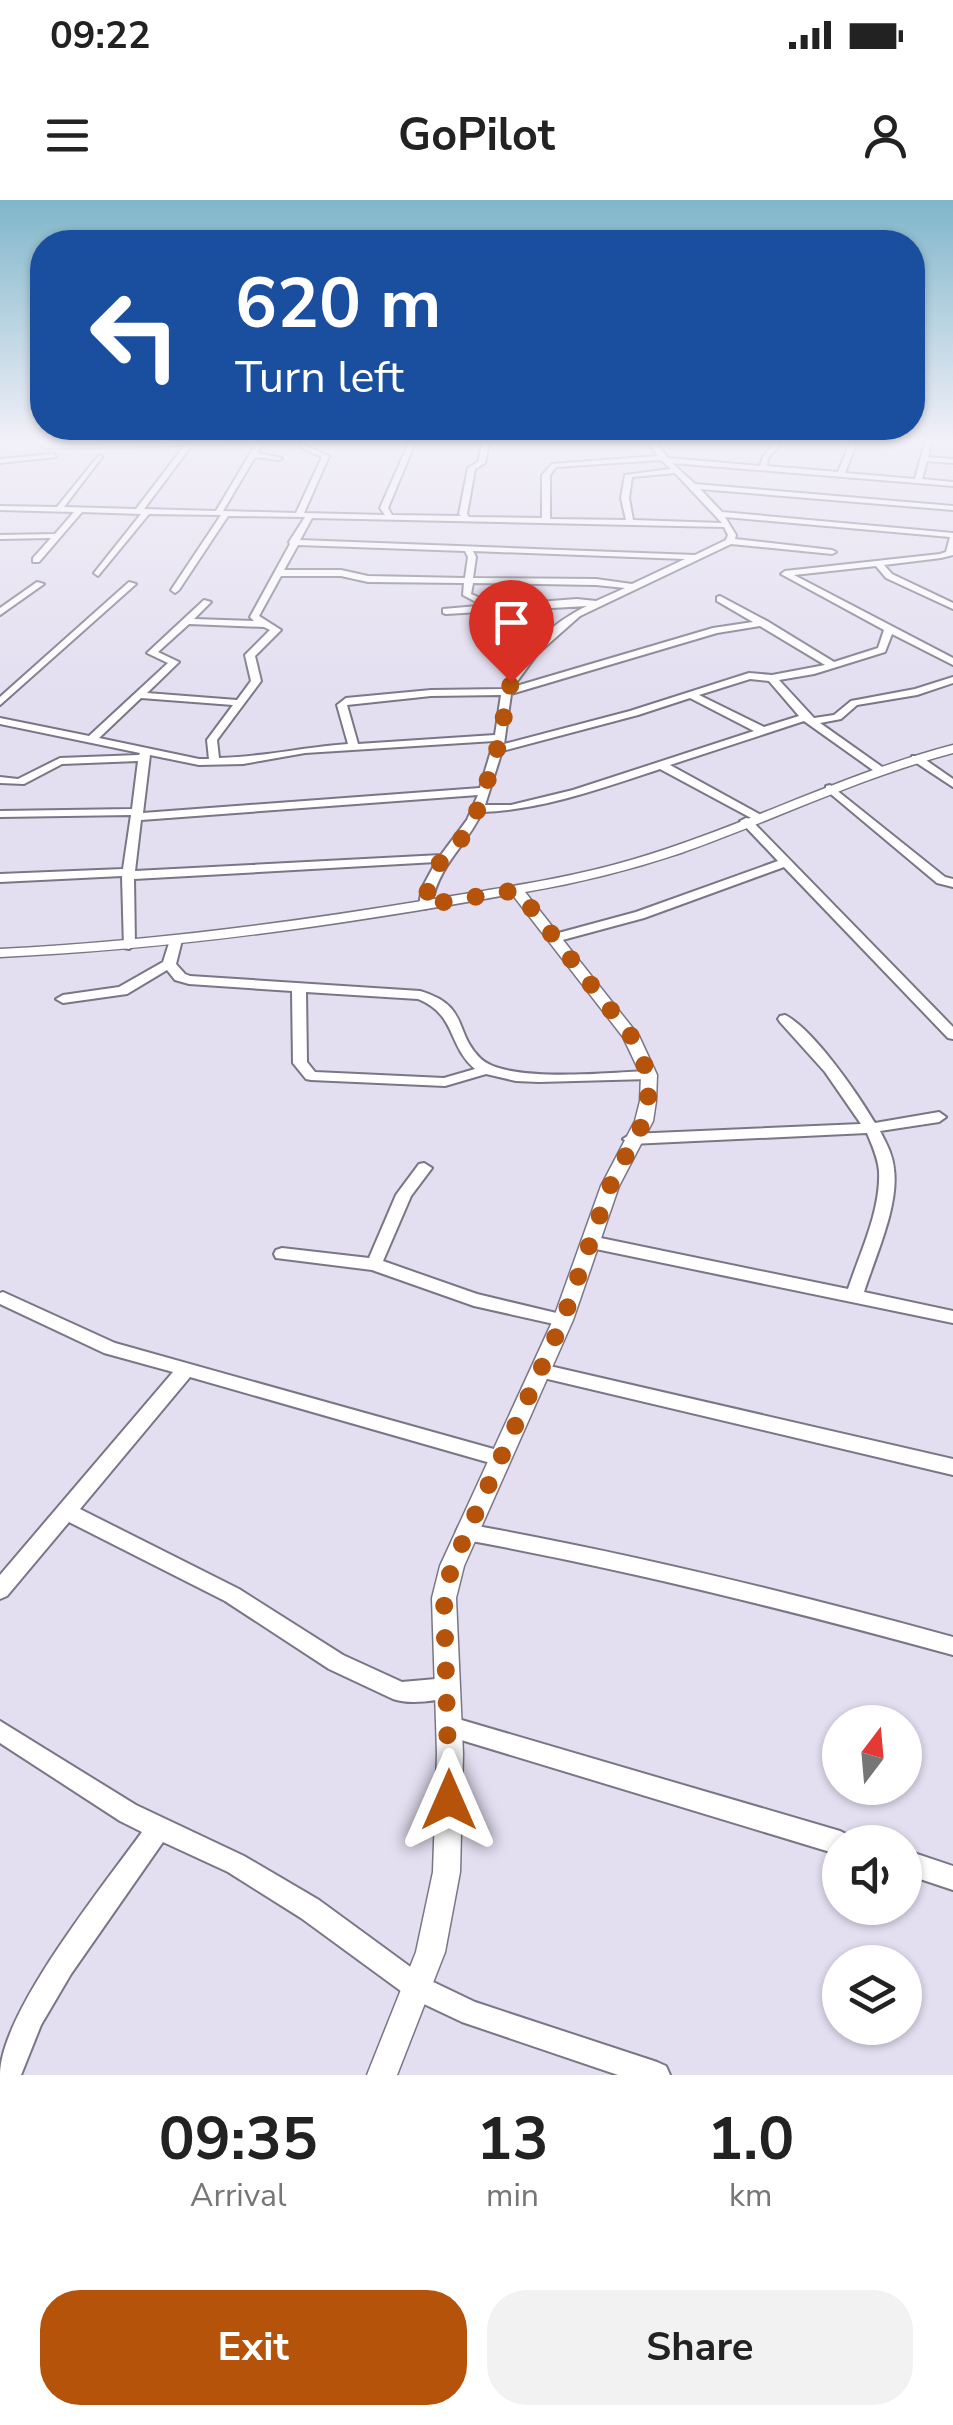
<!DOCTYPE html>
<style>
:root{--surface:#fff;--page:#f2f2f2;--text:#222;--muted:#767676;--accent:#b45309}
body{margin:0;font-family:"Nunito Sans",sans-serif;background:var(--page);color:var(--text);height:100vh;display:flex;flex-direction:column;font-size:38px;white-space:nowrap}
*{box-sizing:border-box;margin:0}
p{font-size:32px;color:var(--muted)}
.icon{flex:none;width:55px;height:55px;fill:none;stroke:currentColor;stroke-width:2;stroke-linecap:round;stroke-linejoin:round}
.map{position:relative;height:1875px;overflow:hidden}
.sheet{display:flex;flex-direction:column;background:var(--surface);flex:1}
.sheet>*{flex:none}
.banner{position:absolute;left:30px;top:30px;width:895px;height:210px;border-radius:40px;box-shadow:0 2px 8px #0004;background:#1a4fa0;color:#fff;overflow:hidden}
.needle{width:65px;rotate:16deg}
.fabs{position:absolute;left:822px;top:1505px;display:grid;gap:20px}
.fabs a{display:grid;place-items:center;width:100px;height:100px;border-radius:50%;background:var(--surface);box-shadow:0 2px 8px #0004;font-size:50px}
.pin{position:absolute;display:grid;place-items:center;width:85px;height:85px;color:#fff;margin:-102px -42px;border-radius:50% 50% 50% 0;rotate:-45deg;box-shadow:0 0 10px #0007}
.pin .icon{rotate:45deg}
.me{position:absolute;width:110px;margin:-55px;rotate:0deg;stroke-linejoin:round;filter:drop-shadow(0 0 8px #0008)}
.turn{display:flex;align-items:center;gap:35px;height:210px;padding:0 40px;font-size:45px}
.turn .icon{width:130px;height:130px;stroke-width:2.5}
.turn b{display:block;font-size:70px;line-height:85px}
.eta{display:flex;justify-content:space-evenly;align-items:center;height:170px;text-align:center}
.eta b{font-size:60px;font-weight:700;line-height:70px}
.primary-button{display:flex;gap:20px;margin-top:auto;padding:20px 40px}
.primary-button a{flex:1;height:115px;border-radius:40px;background:var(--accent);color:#fff;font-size:40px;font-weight:700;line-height:115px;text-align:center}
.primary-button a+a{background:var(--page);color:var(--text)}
.status{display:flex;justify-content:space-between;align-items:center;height:70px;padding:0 50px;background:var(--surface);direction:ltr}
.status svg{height:28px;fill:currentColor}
header{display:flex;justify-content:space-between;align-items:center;height:130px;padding:0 40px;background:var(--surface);font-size:45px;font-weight:700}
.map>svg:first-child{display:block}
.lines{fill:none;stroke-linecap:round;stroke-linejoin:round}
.minor-casing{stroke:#7a7686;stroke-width:4}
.tertiary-casing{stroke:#7a7686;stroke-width:3}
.minor{fill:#fff;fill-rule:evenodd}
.tertiary{fill:#fff;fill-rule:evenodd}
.route{stroke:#b45309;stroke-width:18;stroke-dasharray:0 32.4}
</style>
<div class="status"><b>09:22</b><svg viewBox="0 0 49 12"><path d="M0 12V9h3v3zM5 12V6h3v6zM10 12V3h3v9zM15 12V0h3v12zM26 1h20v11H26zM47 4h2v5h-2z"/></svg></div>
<header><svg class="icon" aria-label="menu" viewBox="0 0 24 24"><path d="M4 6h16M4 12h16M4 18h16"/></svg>GoPilot<svg class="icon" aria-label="person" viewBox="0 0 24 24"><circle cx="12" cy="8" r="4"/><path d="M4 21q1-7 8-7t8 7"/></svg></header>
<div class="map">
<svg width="953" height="1875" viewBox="0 0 953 1875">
<rect width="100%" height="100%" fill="#e3def0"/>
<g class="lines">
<g class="minor-casing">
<path id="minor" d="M31,238C42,238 49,244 61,244C103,246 146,242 188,241L190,238H197L196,241L266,238L257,253L282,258L279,260L255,257L223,311L296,313L322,257L300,247L302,244L329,256L304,313L385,315L380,308L384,299L411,238H417L388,308L392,315L461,316L459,314L468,268L478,262L484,238H490L485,263L475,269L467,314L469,317L542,318V275L552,264L658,256L646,240L567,241L564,238H652L668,258L760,266L763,257L779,238H786L768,258L767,266L838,272L852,238H858L845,273L915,279L926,238H932L928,257L953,259V263L927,261L922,279L953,282V286L672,263L695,284L953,306V310L700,289L722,312L953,333V355L941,358L884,365L892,374L953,403V409L886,378L876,366L794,375L953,458V465L892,434L885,452L814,474L779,480L814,518L834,515L851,501L915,489L953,477V483L917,495L857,505L841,519L820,523L885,569V573H877L804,521L670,565L761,615V619H753L660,569C602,588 543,610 482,612C465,648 440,662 431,705L425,709L419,705L422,688L436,662L134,679L135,745L129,749L124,748L122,676L0,682V674L123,669L131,615L0,617V611L132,609L138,561L62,564L24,584L0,583V577L18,579L60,558L139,555L140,553L0,524V518L89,536L168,463L147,453L204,400L211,402L194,419L254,421L250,417L290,344L289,342L305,317L228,316L179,390L175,393L171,390L221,315L149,314L98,376L94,373L141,314L82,312L39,362H33V358L51,338L0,339V335L55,334L74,312L0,310V306L57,307L99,255L102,257L64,307L136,309L185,245L46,248ZM257,242L216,311L144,309L192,245ZM661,260L671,269L625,275L621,298L626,320L550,319V275L556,267ZM675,273L722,323L633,320L629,298L632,277ZM725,317L950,337L946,352L940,354L785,371L781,374L884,430L878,448L834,462L767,421L720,396L717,397V401L753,422L713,428L513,487L537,454L580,416L731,344L832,354L836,352L832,350L735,339L736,335ZM312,318L724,327L728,335L726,340L695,355L300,340ZM298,345L465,351L468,357L465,378L368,376L341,370H284ZM473,351L685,359L632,384L596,379L473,378L476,357ZM281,376H341L368,382L464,383L463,395L478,403V406L443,409V413L446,414L587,406C553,422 518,454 503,489L431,490L346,498L337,505L348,544C305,547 262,557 219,558L217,540L261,481L255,456L281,430L259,416ZM473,383L596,385L625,388L596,401L577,399L486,406L485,400L471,394ZM189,424L264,427L270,430L245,455L251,481L237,500L147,493L179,462L158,452ZM760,426L825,465L772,475L749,473L630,511L504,544L511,494L717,433ZM750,479L769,481L799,516L764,527L699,495ZM501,495L495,535L358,544L347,505L431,496ZM141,498L233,505L207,540L209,559H199L99,538ZM690,498L754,531L573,590L511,605H485L502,551L638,515ZM494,541L480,588L143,613L150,555L199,565L243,564L305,553ZM478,595L467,620L441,655L135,671L141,620Z
M54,254L56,257L0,263V259Z
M37,382L44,384L0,415V408Z
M129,382L136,384L0,505V497Z
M912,556H920L953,579V587L912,560Z
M830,585L945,677L953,679V687L937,683L826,590V586Z
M746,618L750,619L953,827V839L948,838L784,667L644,718L555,742L549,738L551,735L636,712L778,661L742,623L740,621Z
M176,736L182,740L176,764L185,774L190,776L420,791C470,806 453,831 480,858C505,884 613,872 649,871L656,875L649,879L539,882L516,881L486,874L445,886L311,880L306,879L293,863L292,791L189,784L175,780L167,770L127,794L63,803L56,799L63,795L119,787L163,762L170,740ZM306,792L418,799C457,815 447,845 475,869L444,878L315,872L307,862Z
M785,815C813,829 858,894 875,923L939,912L946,917L939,922L880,931C886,943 893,955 894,969C899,1006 875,1057 864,1092L953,1111V1123L591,1048L585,1046L583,1042L585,1038L591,1036L848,1089C860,1053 881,1010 879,971C878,958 872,945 867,933L631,944L623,939L631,934L861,924L825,872L780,822L778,819L780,816Z
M424,963L432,968L411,996L383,1061L477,1094L569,1116L572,1120L569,1124L563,1126L474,1106L372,1070L276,1058L274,1054L276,1050L282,1048L369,1058L396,995L419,964Z
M3,1092L115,1143L508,1253L510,1258L508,1263L501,1266L190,1177L80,1309L239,1389L343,1455L402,1482L447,1478L455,1481L458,1488L455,1495C438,1501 410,1505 393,1499L329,1469L225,1401L69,1322L7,1396L0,1399V1375L173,1172L104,1153L0,1104V1093Z
M541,1164L953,1259V1275L535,1176L532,1171L535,1166Z
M466,1324C630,1353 792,1393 953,1437V1455C792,1411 630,1370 466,1340L459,1338L456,1332L459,1326Z
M448,1516L840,1631L848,1635L851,1642H840V1655L448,1536L440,1533L437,1526L440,1519Z
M0,1521L136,1605L244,1656L319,1700L427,1779L475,1802L657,1862L666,1866L670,1875H618L462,1822L409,1797L301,1718L228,1672L163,1642L71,1774L41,1825L21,1875H0C0,1813 104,1685 142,1632L120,1621L0,1543Z
M905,1650L953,1666V1690L905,1674Z"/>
</g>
<g class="tertiary-casing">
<path id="tertiary" d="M953,545V553C859,578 772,621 681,653C630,670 578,683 525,692L639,836L657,875L656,901L653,921L619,986L573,1120L464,1366L456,1398L463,1554L460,1672L445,1752L397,1875H367L416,1752L433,1672L437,1554L432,1398L440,1366L553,1120L601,986L635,921L640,901L641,875L623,837L512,694C343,725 172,749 0,757V749C142,742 282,724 422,701C492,689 563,680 631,660C741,628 842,574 953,545Z"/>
</g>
<use href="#minor" class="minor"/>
<use href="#tertiary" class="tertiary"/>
</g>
<linearGradient id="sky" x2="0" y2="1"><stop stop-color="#7fb6ca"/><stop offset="0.48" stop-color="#f2f0f8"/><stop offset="1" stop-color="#f2f0f8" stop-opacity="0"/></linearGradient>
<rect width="953" height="501" fill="url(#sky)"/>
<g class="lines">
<path class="route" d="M449,1600L444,1398L452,1366L563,1120L610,986L644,921L648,902L649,875L631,836L517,690L425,705L431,673L462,638L478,609L496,555L511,482"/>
</g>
</svg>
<div class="fabs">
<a><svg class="needle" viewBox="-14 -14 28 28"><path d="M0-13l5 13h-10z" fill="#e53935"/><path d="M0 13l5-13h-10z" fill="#767676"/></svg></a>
<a><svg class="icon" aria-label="sound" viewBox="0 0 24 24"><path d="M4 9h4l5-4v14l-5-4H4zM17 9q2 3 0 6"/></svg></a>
<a><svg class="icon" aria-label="layers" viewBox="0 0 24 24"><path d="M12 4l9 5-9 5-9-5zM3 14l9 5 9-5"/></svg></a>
</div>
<div class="pin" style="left:511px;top:482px;background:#d93025"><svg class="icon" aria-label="arrive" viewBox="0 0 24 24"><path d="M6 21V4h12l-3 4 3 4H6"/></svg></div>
<svg class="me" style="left:449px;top:1600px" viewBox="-20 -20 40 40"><path d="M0-17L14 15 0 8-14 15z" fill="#b45309" stroke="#fff" stroke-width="4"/></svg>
<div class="banner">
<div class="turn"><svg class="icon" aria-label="left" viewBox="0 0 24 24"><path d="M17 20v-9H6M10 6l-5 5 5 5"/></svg><div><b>620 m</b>Turn left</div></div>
</div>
</div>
<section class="sheet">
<div class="eta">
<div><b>09:35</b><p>Arrival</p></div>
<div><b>13</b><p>min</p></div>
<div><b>1.0</b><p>km</p></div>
</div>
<div class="primary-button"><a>Exit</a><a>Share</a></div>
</section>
